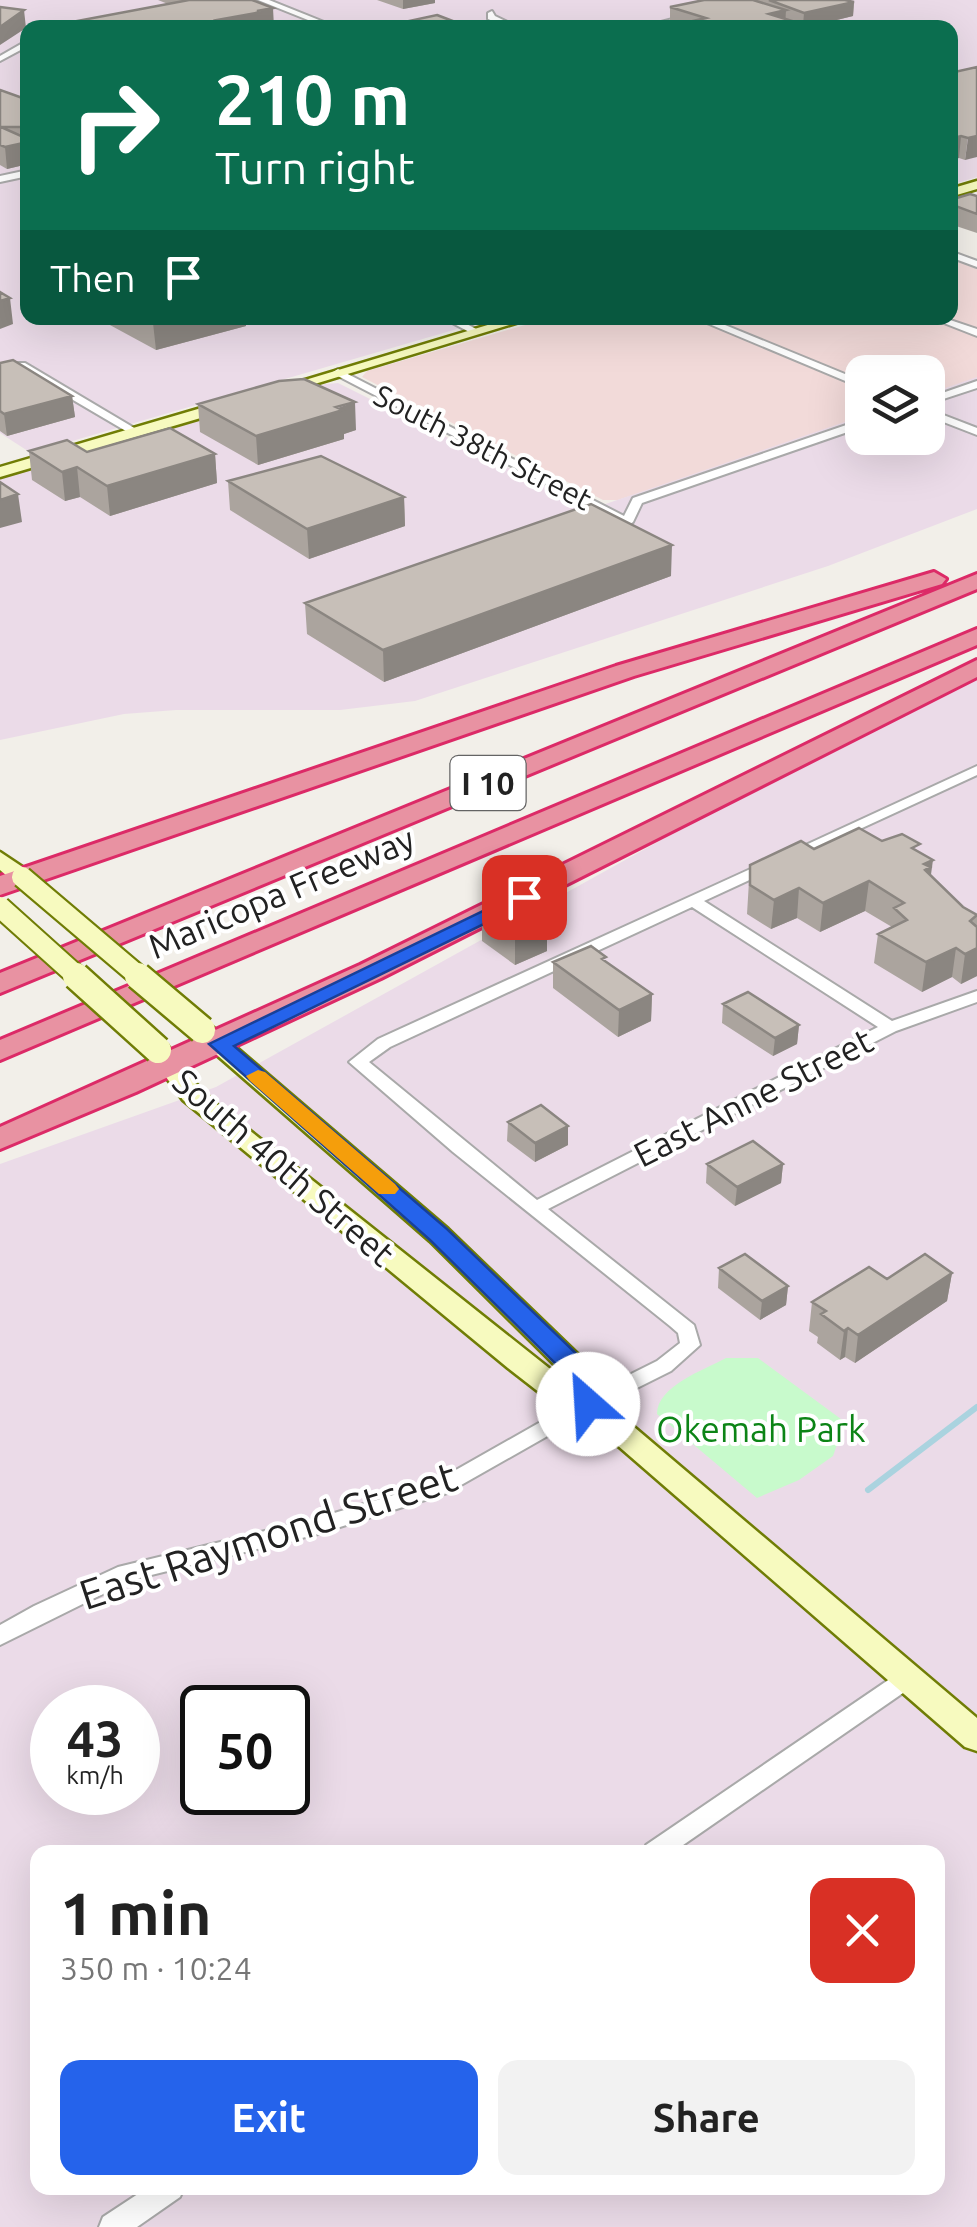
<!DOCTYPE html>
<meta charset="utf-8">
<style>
:root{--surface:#fff;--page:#f2f2f2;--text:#222;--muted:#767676;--accent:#2563eb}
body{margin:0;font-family:Ubuntu,sans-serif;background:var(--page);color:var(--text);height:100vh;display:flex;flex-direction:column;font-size:38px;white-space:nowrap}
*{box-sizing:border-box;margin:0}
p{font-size:32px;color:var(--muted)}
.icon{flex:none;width:55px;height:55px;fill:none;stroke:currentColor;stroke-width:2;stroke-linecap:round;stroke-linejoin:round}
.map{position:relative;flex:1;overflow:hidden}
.side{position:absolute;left:30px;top:1845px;width:915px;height:350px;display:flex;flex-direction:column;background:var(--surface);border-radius:20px;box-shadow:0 10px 40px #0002}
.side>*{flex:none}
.top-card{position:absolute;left:20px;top:20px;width:938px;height:305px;border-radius:20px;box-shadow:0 10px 40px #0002;background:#0b6e4f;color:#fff;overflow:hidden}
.fabs{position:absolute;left:845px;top:355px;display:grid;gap:20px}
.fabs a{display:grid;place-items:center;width:100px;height:100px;border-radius:20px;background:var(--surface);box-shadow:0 10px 40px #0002;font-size:50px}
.speed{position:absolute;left:30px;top:1685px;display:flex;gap:20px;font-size:50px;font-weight:700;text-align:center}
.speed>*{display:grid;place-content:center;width:130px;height:130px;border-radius:50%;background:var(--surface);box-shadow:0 10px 40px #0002;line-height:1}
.speed small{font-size:25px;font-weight:400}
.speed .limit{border:5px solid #111;border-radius:15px;background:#fff;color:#111}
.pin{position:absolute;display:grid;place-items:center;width:85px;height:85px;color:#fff;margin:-42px;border-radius:20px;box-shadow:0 5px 15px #0006}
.me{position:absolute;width:110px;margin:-55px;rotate:334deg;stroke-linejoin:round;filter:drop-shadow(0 0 8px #0008)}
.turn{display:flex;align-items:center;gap:35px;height:210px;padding:0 30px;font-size:45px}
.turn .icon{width:130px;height:130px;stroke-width:2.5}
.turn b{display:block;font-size:70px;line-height:85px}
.then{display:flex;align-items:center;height:95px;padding:0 30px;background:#0003;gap:20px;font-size:38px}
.round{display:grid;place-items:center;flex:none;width:105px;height:105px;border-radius:20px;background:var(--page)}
.summary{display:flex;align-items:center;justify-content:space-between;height:170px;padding:0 30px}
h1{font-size:60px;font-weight:700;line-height:75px}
.primary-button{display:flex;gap:20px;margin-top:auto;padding:20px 30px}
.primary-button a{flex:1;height:115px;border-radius:20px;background:var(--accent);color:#fff;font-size:40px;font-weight:700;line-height:115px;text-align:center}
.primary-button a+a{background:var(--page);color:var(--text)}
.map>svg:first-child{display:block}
.commercial{fill:#f2dad9}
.industrial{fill:#ebdbe8;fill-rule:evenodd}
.park{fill:#c8facc}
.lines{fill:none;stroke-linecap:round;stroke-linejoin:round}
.stream{stroke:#aad3df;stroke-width:6}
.minor-casing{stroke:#a9a9a9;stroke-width:4}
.secondary-casing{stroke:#707d05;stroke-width:5}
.motorway-casing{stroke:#dc2a67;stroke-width:6}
.minor{fill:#fff;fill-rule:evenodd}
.secondary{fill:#f7fabf;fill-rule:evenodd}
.motorway{fill:#e892a2;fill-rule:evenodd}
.secondary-bridge-far1-casing{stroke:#707d05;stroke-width:24;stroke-linecap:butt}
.secondary-bridge-casing{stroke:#707d05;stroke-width:31;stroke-linecap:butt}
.secondary-bridge-far1{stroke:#f7fabf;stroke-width:20}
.secondary-bridge{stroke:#f7fabf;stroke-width:26}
.wall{fill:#aba49e}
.shaded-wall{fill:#8b8681}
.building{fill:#c7bfb8;stroke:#8b8681;stroke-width:2.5}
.route{fill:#2563eb;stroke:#184099;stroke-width:2.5}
.slow{fill:#f59e0b}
.labels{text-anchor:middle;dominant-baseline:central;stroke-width:8;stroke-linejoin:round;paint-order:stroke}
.far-street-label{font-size:30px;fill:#222;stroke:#fff}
.shield{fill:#fff;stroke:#646464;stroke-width:2.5}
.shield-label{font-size:32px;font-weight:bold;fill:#222}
.street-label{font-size:35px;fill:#222;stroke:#fff}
.park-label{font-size:35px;fill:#0c8416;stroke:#fff}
.near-street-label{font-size:42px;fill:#222;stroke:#fff}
</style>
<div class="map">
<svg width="977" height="2227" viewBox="0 0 977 2227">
<rect width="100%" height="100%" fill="#f2efe9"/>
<path class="commercial" d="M950,259L977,269V378L928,394V372H862V417L618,500H603L362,377L367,371L549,318H950Z"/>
<path class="industrial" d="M0,0H977V177L950,185V28H28V318H495L31,453L0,433Z
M977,377V509L828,566L415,701L340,710H176L124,714L0,740V479L325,384L338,383L591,509L862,416V438H928V394Z
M977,665V2227H0V1164L216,1087ZM52,1708H138V1792H52ZM202,1708H288V1792H202ZM38,1852H938V2188H38Z"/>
<path class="park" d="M726,1358H758L845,1422L833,1456L799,1480L757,1498L657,1414C657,1386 704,1370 726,1358Z"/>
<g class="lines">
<path class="stream" d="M868,1490L977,1407"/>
<g class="minor-casing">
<path id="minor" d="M258,0H269L339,28H328Z
M492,11L495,16L520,28H509L488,19V13Z
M692,14L695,18L653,28H638Z
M28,40V46L0,61V56Z
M28,170V176L0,182V176Z
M950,251L977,261V267L950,257Z
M443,318H455L482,332L473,334Z
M695,318H708L862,381V388Z
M931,318H944L977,329V336Z
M17,363H25L141,432L131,434L17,367Z
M338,369L624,516L633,498L858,421L862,420V427L642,503L633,522L627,526L334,374L333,372Z
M977,381V388L928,404V398Z
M928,409L977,428V435L928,416Z
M977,766V775L797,858H787L784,855Z
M768,861L773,863L776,866L773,869L704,901L892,1021L977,991V1002L896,1031L548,1209L694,1325L700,1345L671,1371L595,1409L447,1493L318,1534L131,1580L0,1645V1625L34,1606L118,1567L318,1518L433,1483L581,1399L657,1361L680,1343L678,1333L670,1326L453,1152L349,1062L378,1039ZM692,907L878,1027L537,1200L369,1062L390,1047Z
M908,1669L916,1672L919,1678L916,1684L673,1852H643L646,1845L900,1672Z
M147,2188H184L180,2197L137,2227H99L103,2217Z"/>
</g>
<g class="secondary-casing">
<path id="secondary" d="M977,181V189L950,197V189Z
M511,318H532L285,393L272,390Z
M232,399L238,401V407L0,477V467Z
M0,852L30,872L33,877L30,882H14L0,870Z
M202,1023L210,1025L448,1229L590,1366L601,1399L977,1718V1751L965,1747L578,1411L544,1396L508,1368L183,1100L146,1050L149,1045H167L188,1076L215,1103L569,1384L567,1377L430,1241L194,1035L190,1030L194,1025Z"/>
</g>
<g class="motorway-casing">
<path id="motorway" d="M934,572L946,579L942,584L634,676L0,895V876L616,666Z
M977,574V589L0,993V973Z
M977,629V645L0,1060V1040Z
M977,660V677L381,978L136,1092L0,1149V1127L360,965Z"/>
</g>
<use href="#minor" class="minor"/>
<use href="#secondary" class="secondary"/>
<use href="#motorway" class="motorway"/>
<g class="secondary-bridge-far1-casing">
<path id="secondary-bridge-far1" d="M22,877L141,978
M0,907L79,978"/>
</g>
<g class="secondary-bridge-casing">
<path id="secondary-bridge" d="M76,976L158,1050
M138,976L202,1030"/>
</g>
<use href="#secondary-bridge-far1" class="secondary-bridge-far1"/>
<use href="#secondary-bridge" class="secondary-bridge"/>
</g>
<path class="wall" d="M158,0H252L274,27L61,28V24L168,4Z
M377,0H435V3L403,9Z
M756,0H845L854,2L853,16L804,28H670V7Z
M977,67L965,160L959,158L950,160Z
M0,90L28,100V164L7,169L0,165Z
M977,196V233L950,224V200Z
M97,318H246V326L156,350Z
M0,363L72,396L75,417L7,436L0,431Z
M198,404L356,430L344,434V439L258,465L200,432Z
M29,451L215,454L217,483L110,516L80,497L65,501L32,480Z
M228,481L404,497L405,526L309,559L230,510Z
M671,576L384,682L307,634L305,603Z
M882,841L919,852L931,875L963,907L977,915V976L961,984L952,977L922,992L874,963L878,934L892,927L865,911L820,932L797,918L771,929L747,914L750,865L814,849Z
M482,915L554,928L547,931V951L515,965L482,941Z
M553,962H606L652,994L651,1021L618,1037L553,988Z
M723,1004L799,1025L797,1044L773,1056L722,1023Z
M508,1122L568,1126V1145L535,1162L507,1141Z
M707,1164H783L781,1183L735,1206L706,1183Z
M719,1268L788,1286L786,1305L760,1320L718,1288Z
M952,1273L947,1301L855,1363L845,1357L840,1360L817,1343L818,1337L809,1331L812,1302L887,1279Z"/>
<path class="shaded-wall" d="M403,0H435V3L403,9Z
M854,2L853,16L804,28H793L803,25L804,13Z
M273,8L274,27L217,28V20Z
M24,10L26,28L0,45V27Z
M786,10L785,28L769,14Z
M961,136L959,158L950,160V139Z
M977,136V157L965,160L968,138Z
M28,142V164L7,169L5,147Z
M10,298L13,324L0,329V301Z
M176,318H246V326L156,350L153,323Z
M72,396L75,417L7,436L4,414Z
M355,402L356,430L344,434V439L258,465L256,436Z
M215,454L217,483L110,516L107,486Z
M77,467L80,497L65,501L62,472Z
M18,494L22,522L0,528V500Z
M404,497L405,526L309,559L307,529Z
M672,545L671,576L384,682L383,650Z
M933,860L929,889L924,864Z
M869,881L865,911L820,932L823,903Z
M799,888L797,918L771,929L774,900Z
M554,902V928L547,931V951L515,965V938L530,912Z
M956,948L952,977L922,992L926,962Z
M977,948V976L961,984L965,954Z
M652,994L651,1021L618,1037L619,1010Z
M799,1025L797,1044L773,1056L775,1038Z
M568,1126V1145L535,1162V1143Z
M783,1164L781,1183L735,1206L737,1187Z
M952,1273L947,1301L855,1363L858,1335Z
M788,1286L786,1305L760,1320L762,1301Z
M848,1328L845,1357L840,1360L844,1331Z"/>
<path class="building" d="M189,0H252L273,8L257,11L261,12L217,20L231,26L222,28H69L61,24Z
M704,0H753L786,10L769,14L805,25L793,28H692L680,24L706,18L670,7Z
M769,0H845L854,2L804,13Z
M0,7L24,10L0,27Z
M437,15L471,28H419L404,22Z
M977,67V136L968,138L961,136L950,139V73Z
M0,90L28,100V127H1L28,139V142L5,147L0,145Z
M970,194L977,196V214L950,204V200Z
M0,292L10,298L0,301Z
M143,318H176L153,323Z
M13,360L72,396L4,414L0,411V363Z
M304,379L355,402L336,407L343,410L256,436L198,404L279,381Z
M170,428L215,454L107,486L77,467L62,472L29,451L67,440L87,452Z
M321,456L404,497L307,529L228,481Z
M0,482L18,494L0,500Z
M591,504L672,545L383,650L305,603Z
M859,828L882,841L902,834L920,844L912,848L933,860L924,864L930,867L925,870L963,907L977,915L970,921L977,927V948L965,954L956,948L926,962L878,934L907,920L894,908L904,903L869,881L823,903L799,888L774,900L750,885V865L801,841L814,849Z
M538,891L554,902L530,912L547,925L515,938L482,915Z
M591,946L606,957L602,959L652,994L619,1010L553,962Z
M748,992L799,1025L775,1038L723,1004Z
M541,1105L568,1126L535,1143L508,1122Z
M753,1141L783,1164L737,1187L707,1164Z
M745,1254L788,1286L762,1301L719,1268Z
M925,1254L952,1273L858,1335L848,1328L844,1331L821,1314L826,1311L812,1302L869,1267L887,1279Z"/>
<path class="route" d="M524,891L531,893V901L234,1046L447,1229L589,1366L601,1404L597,1410H579L568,1376L430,1240L209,1044Z"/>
<path class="slow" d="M258,1070L265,1072L395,1184L399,1189L395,1194H379L250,1081L246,1076Z"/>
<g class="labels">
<g class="far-street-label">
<text transform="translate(483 447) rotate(27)">South 38th Street</text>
</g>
<rect class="shield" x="450.5" y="756" width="75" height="54" rx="8"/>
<g class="shield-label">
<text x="488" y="783">I 10</text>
</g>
<g class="street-label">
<text transform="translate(281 892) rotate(-23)">Maricopa Freeway</text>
<text transform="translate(753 1097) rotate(-27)">East Anne Street</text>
<text transform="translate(284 1167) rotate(41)">South 40th Street</text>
</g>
<g class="park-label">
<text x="761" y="1429">Okemah Park</text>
</g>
<g class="near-street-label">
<text transform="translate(268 1535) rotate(-18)">East Raymond Street</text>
</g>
</g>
</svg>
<div class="fabs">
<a><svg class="icon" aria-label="layers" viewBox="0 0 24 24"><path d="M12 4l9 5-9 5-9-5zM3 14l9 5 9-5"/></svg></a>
</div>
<div class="speed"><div>43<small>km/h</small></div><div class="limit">50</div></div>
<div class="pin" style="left:524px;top:897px;background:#d93025"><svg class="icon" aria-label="arrive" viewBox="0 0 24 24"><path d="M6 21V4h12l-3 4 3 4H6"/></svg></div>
<svg class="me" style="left:588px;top:1404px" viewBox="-20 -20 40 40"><circle r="19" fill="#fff"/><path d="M0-13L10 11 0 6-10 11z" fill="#2563eb"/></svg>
<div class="top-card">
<div class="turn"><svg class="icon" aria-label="right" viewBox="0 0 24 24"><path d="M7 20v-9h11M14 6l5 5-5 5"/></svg><div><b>210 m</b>Turn right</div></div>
<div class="then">Then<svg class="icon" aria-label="arrive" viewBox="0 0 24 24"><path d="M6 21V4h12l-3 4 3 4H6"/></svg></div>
</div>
<section class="side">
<div class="summary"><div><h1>1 min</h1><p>350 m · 10:24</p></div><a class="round" style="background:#d93025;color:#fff"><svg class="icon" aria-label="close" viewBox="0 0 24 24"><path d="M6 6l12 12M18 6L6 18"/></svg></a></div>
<div class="primary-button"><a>Exit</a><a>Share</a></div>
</section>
</div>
